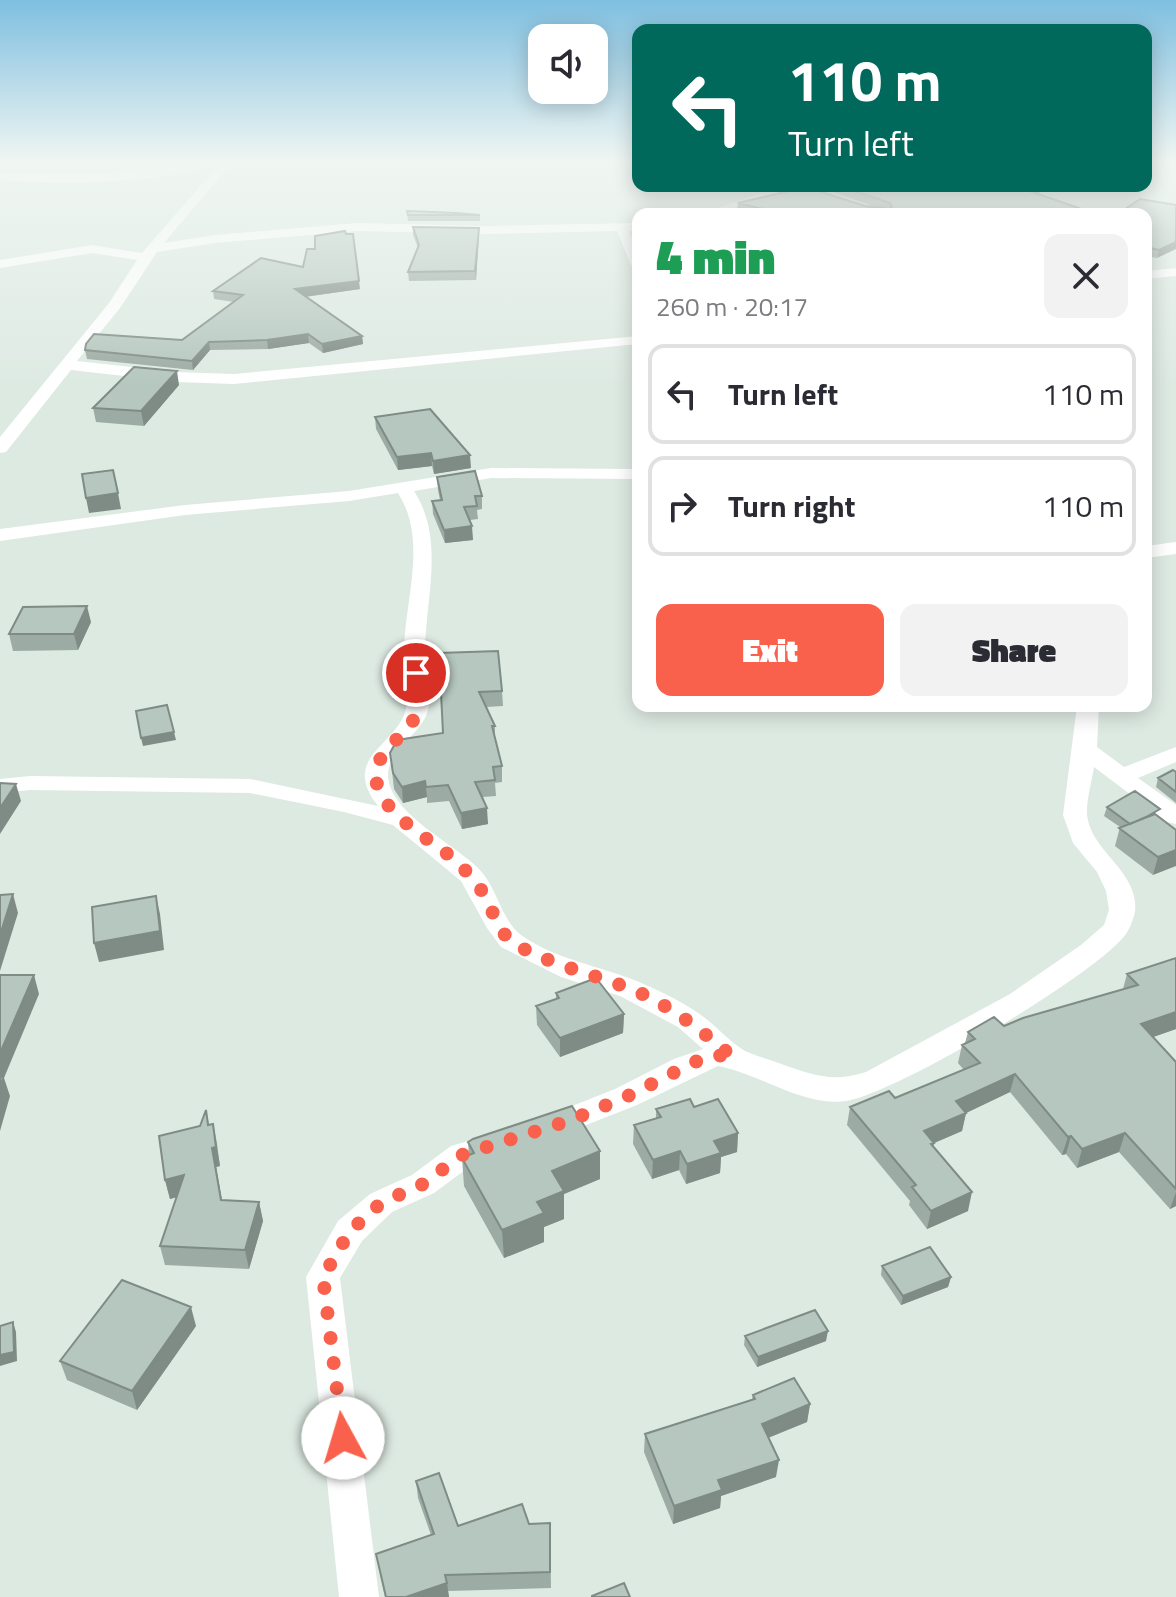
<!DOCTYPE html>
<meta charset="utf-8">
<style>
:root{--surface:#fff;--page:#f2f2f3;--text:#2b2b33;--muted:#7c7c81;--line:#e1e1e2;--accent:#f9614c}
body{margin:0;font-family:"Titillium Web",sans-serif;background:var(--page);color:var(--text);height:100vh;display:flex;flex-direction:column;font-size:30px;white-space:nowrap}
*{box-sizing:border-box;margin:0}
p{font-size:26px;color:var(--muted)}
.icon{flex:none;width:44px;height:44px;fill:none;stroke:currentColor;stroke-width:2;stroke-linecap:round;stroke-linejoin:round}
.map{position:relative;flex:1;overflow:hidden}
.drawer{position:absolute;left:632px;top:208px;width:520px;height:504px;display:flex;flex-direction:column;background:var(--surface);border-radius:16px;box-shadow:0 4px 20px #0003}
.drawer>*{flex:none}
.banner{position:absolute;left:632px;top:24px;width:520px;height:168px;border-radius:16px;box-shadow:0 4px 20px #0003;background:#00695c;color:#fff;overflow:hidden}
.controls{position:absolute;left:528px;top:24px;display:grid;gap:16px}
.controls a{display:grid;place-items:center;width:80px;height:80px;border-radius:16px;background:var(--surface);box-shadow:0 4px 20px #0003;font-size:40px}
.pin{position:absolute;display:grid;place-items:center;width:68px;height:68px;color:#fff;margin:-34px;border:4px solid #fff;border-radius:50%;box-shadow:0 2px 8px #0007}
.me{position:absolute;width:88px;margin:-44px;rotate:354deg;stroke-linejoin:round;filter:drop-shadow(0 0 6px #0008)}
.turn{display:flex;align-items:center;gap:28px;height:168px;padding:0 24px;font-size:36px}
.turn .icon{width:104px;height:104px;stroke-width:2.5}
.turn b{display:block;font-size:56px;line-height:68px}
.round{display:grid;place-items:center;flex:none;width:84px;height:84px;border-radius:16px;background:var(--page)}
.headline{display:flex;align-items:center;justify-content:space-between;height:136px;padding:0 24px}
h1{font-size:48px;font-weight:800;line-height:60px;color:#1e9e55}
.primary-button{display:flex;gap:16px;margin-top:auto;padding:16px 24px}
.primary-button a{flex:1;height:92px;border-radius:16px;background:var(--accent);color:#fff;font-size:32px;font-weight:800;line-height:92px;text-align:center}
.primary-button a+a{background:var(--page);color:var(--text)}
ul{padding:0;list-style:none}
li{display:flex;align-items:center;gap:24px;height:100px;margin:0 16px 12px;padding:0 8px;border:4px solid var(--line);border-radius:16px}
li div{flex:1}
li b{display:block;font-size:30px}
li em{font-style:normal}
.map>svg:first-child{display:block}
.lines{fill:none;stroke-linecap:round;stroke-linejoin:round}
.minor{fill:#fff;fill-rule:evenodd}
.wall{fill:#9caba3}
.shaded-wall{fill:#7f8b85}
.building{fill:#b5c7be;stroke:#7f8b85;stroke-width:2}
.route{stroke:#f9614c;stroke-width:14;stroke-dasharray:0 25.2}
</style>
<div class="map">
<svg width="1176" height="1597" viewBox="0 0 1176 1597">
<rect width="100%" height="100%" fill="#ddeae2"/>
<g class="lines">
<path class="minor" d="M195,161H215C174,185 50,184 0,180V174H106Z
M222,161H233L164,243L215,235L357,223L487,226L638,223V231H629L638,251V269L631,265L617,231L487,234L357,231L215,243L157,252L120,308L77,361L177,372L234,374L638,336V344L234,384L177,382L71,370L6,452L0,453V437L109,303L137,260L92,253L0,268V260L92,245L142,253Z
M782,186H800L718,214H700Z
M1176,268V276L1146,279V271Z
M491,468L638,469V479L491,478L414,491C445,539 426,596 425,650C424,671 435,695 426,716C417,736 387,753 388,776C390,814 455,844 479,869C497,887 501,920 521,935C556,960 601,966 639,982C658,990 681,1001 698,1013C715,1024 728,1041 745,1051C756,1056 768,1059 779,1063C811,1075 833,1083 866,1072L1010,994L1081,945L1104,925L1109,910L1106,891L1097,872L1073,843L1063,815L1077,706H1099L1097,747L1124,767L1176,747V762L1138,778L1176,805V824L1167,822L1094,767C1092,781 1086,801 1087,815C1091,852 1139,871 1135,911C1134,918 1130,928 1126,934C1097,974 895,1094 846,1101C802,1107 761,1074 718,1066L637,1105L548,1140L537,1136L533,1128L537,1120L615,1089L674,1059L703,1049L678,1027L620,996L561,977L501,947L487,928L461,881L393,825L344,812L250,793L30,790L0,793V779L30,776L250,779L378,806C340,758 395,746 405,712C411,691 403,671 404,650C405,599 428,540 398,493L349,501L185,515L0,541V529L185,505L349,491Z
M1176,542V554L1146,558V546Z
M498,1132L509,1135L514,1144L509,1153L473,1164L434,1193L392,1212L362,1241L340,1278L379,1597H339L306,1277L338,1221L370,1194L412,1175L451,1146Z"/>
</g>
<path class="wall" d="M828,186H1042L1040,192L1038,194L1096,214H751L737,210L738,203L865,206L879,208L827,190Z
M1176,205L1157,258L1146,256V214Z
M407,211L480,215V221H408Z
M413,227L479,228L476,280L409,281L408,272L418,248L413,235Z
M360,289L305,297L362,336L363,344L323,353L309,343L268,349L210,350L193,370L87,359L85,350L182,340L234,302L214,299L213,291Z
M179,385L144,426L96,422L93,408Z
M375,417L471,468L434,474L432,466L398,470L376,429Z
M437,477L482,496V509L477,510L478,519L470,520L473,540L445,543L433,514L432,501L440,500L438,490Z
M91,622L78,650L13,651L9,634Z
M439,653L502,691L503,706L486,707L495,726V741L502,766V782L495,783L496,796L483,797L488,824L462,829L449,801L427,803V797L403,803L394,789L390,753L443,733Z
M1176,772V803L1156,787L1158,778Z
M1107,807L1158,816L1176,830L1153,875L1115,846L1120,827L1104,816Z
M1176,958V1029L1153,1037L1176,1062V1206L1170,1209L1119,1152L1077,1168L1066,1154L1062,1155L1010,1092L966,1113L962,1131L934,1143L933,1146L968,1211L927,1229L909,1205L910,1201L847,1125L850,1107L895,1098L964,1070L958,1063L962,1045L965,1043L968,1032L1004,1026L1123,989L1127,974Z
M556,993L624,1014L623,1033L560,1057L537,1025L536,1006L556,999Z
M694,1107L738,1133L737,1152L721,1157L720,1173L686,1184L679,1170L652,1179L633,1144L634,1125L656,1118V1109Z
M206,1110L209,1124H213L217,1143L220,1166L216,1167L222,1200L259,1202L263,1221L249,1269L165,1265L160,1246L177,1197L170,1199L165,1180L200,1126Z
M468,1142L600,1151V1179L564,1194V1219L544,1227V1242L504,1258L464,1186L462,1158L469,1156Z
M882,1266L951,1277L948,1287L901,1305L881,1275Z
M196,1326L137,1410L67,1380L60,1361Z
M745,1336L826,1341L757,1367L744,1345Z
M753,1395L810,1404L807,1422L768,1438L776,1477L721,1496L720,1508L673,1524L644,1452L645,1434L752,1399Z
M416,1481L458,1526L550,1523L551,1588L448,1591L449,1597H385L376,1554L431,1535L418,1498Z"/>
<path class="shaded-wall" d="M1040,186H1042L1040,192L1031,200L1032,192Z
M479,228V237L476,280L475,271Z
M1176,242V249L1157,258L1159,250Z
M359,281L360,289L296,298L295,289Z
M308,334L309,343L268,349L267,340Z
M362,336L363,344L323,353L322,344Z
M209,342L210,350L193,370L192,361Z
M177,371L179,385L144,426L141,411Z
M431,453L432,466L398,470L397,457Z
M470,455L471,468L434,474L433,461Z
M118,493L121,509L89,513L86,498Z
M472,526L473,540L445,543L444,530Z
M87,606L91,622L78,650L74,634Z
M174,732L176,740L143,746L141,738Z
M425,781L427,797L403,803L402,787Z
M16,784L21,801L0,834V808Z
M487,808L488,824L462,829L461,813Z
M1176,850V866L1153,875L1158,857Z
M13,894L18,913L0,971V935Z
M156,896L160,914L164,950L99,962L94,943Z
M34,975L39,994L4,1078L10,1096L0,1131V1053Z
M1176,1012V1029L1136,1043L1141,1024Z
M624,1014L623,1033L560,1057V1038Z
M1015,1074L1010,1092L966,1113L962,1131L934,1143L930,1161L924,1131L956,1101Z
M213,1124L220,1166L216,1167L225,1219L212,1148Z
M738,1133L737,1152L721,1157L720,1173L686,1184L687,1164L714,1141Z
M1125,1133L1119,1152L1077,1168L1082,1149Z
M1071,1136L1066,1154L1062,1155L1068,1137Z
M600,1151V1179L564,1194V1219L544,1227V1242L504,1258L502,1230L537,1202L552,1171Z
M680,1151L679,1170L652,1179L653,1160Z
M184,1175L188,1194L170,1199L165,1180Z
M972,1192L968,1211L927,1229L931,1211Z
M1176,1192V1206L1170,1209Z
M259,1202L263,1221L249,1269L245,1250Z
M951,1277L948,1287L901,1305L903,1296Z
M191,1307L196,1326L137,1410L132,1391Z
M13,1322L16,1332L17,1361L0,1366V1355Z
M828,1331L826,1341L757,1367L758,1357Z
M810,1404L807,1422L760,1441L762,1424Z
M779,1460L776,1477L721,1496L720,1508L673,1524L674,1506L718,1480Z
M447,1583L449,1597H406Z"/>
<path class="building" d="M840,186H1040L1032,192L1096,214H783L738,203L806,187L865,206L889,209L892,207L890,203Z
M1140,199L1176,205V242L1159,250L1146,247V214H1118Z
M407,211L457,213L480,215H408Z
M413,227L479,228L475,271L408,272L419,245Z
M345,231L346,234H353L359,281L295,289L362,336L322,344L308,334L267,340L209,342L192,361L85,350L86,344L94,334L182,340L243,295L213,291L261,258L303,267L307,249H315V236Z
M134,367L177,371L141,411L93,408Z
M430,409L470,455L433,461L431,453L397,457L375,417Z
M113,470L118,493L86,498L82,474Z
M475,471L482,496H475L477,506L464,507L472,526L444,530L432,501L442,500L437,477Z
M87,606L74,634H9L23,607Z
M498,651L502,691L479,692L495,726H492L502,766L493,767L495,780L475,782L487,808L461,813L448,785L426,787L425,781L402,787L393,773L390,753L397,740L443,733L439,653Z
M167,705L174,732L141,738L136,711Z
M1173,770L1176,772V792L1158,778Z
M0,783L16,784L0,808Z
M1135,791L1160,809L1146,817L1130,824L1107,807Z
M1155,814L1176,830V850L1158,857L1119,828Z
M13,894L0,935V895Z
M156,896L160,931L94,943L92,907Z
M1176,958V1012L1141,1024L1176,1062V1189L1125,1133L1082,1149L1071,1136L1068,1137L1015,1074L956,1101L966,1113L924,1131L934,1143L931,1144L972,1192L931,1211L912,1187L916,1185L850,1107L889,1091L895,1098L980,1063L962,1045L975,1039L968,1032L994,1017L1004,1026L1023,1018L1138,985L1127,974Z
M0,975H34L0,1053Z
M596,978L624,1014L560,1038L536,1006L559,998L556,993Z
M0,1077H3L0,1089Z
M690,1099L694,1107L718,1099L738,1133L714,1141L721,1153L687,1164L680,1151L653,1160L634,1125L661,1117L656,1109Z
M572,1106L600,1151L552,1171L564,1191L537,1202L544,1213L502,1230L462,1158L474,1153L468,1142L473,1139Z
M206,1110L208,1125L213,1124L216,1147L212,1148L221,1200L259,1202L245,1250L160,1246L184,1175L165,1180L159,1136L200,1126Z
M930,1247L951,1277L903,1296L882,1266Z
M122,1280L191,1307L132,1391L60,1361Z
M815,1310L828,1331L758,1357L745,1336Z
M13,1322L14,1352L0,1355V1326Z
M794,1378L810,1404L762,1424L779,1460L718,1480L722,1490L674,1506L645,1434L755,1399L753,1395Z
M439,1473L458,1526L522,1504L529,1524L550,1523V1572L445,1575L447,1583L406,1597H386L376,1554L434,1534L416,1481Z
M624,1583L630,1597H592V1596Z"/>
<linearGradient id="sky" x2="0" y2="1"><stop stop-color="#7fbfe0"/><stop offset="0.42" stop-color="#f0f6f2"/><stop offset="1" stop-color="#f0f6f2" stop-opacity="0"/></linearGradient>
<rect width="1176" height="385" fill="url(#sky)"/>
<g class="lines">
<path class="route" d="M343,1438L323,1277L350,1231L381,1203L423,1184L462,1155L571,1120L626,1097L703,1058L717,1055L734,1058C702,1031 668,1003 628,988C590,973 551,965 515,944C497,932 494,911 483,893C476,881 466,871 456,861C434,841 374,811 376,774C377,749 407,736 416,715C421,702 418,686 416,673"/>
</g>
</svg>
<div class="controls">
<a><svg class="icon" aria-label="sound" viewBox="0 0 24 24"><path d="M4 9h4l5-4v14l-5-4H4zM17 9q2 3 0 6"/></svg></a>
</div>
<div class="pin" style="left:416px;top:673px;background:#d93025"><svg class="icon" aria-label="arrive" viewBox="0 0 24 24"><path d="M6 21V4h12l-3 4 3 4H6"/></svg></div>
<svg class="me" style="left:343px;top:1438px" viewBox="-20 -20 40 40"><circle r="19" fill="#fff"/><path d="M0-13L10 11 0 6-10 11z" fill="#f9614c"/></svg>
<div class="banner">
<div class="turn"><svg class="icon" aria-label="left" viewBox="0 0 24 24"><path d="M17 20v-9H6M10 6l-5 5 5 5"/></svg><div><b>110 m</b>Turn left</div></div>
</div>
<section class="drawer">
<div class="headline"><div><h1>4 min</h1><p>260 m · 20:17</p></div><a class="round"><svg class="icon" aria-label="close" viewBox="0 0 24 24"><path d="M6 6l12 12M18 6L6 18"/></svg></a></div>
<ul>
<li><svg class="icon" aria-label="left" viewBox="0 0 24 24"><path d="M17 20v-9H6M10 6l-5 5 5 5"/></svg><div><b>Turn left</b></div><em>110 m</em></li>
<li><svg class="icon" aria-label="right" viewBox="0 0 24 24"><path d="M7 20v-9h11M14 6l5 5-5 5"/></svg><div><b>Turn right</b></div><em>110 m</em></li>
</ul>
<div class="primary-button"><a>Exit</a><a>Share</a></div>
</section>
</div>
